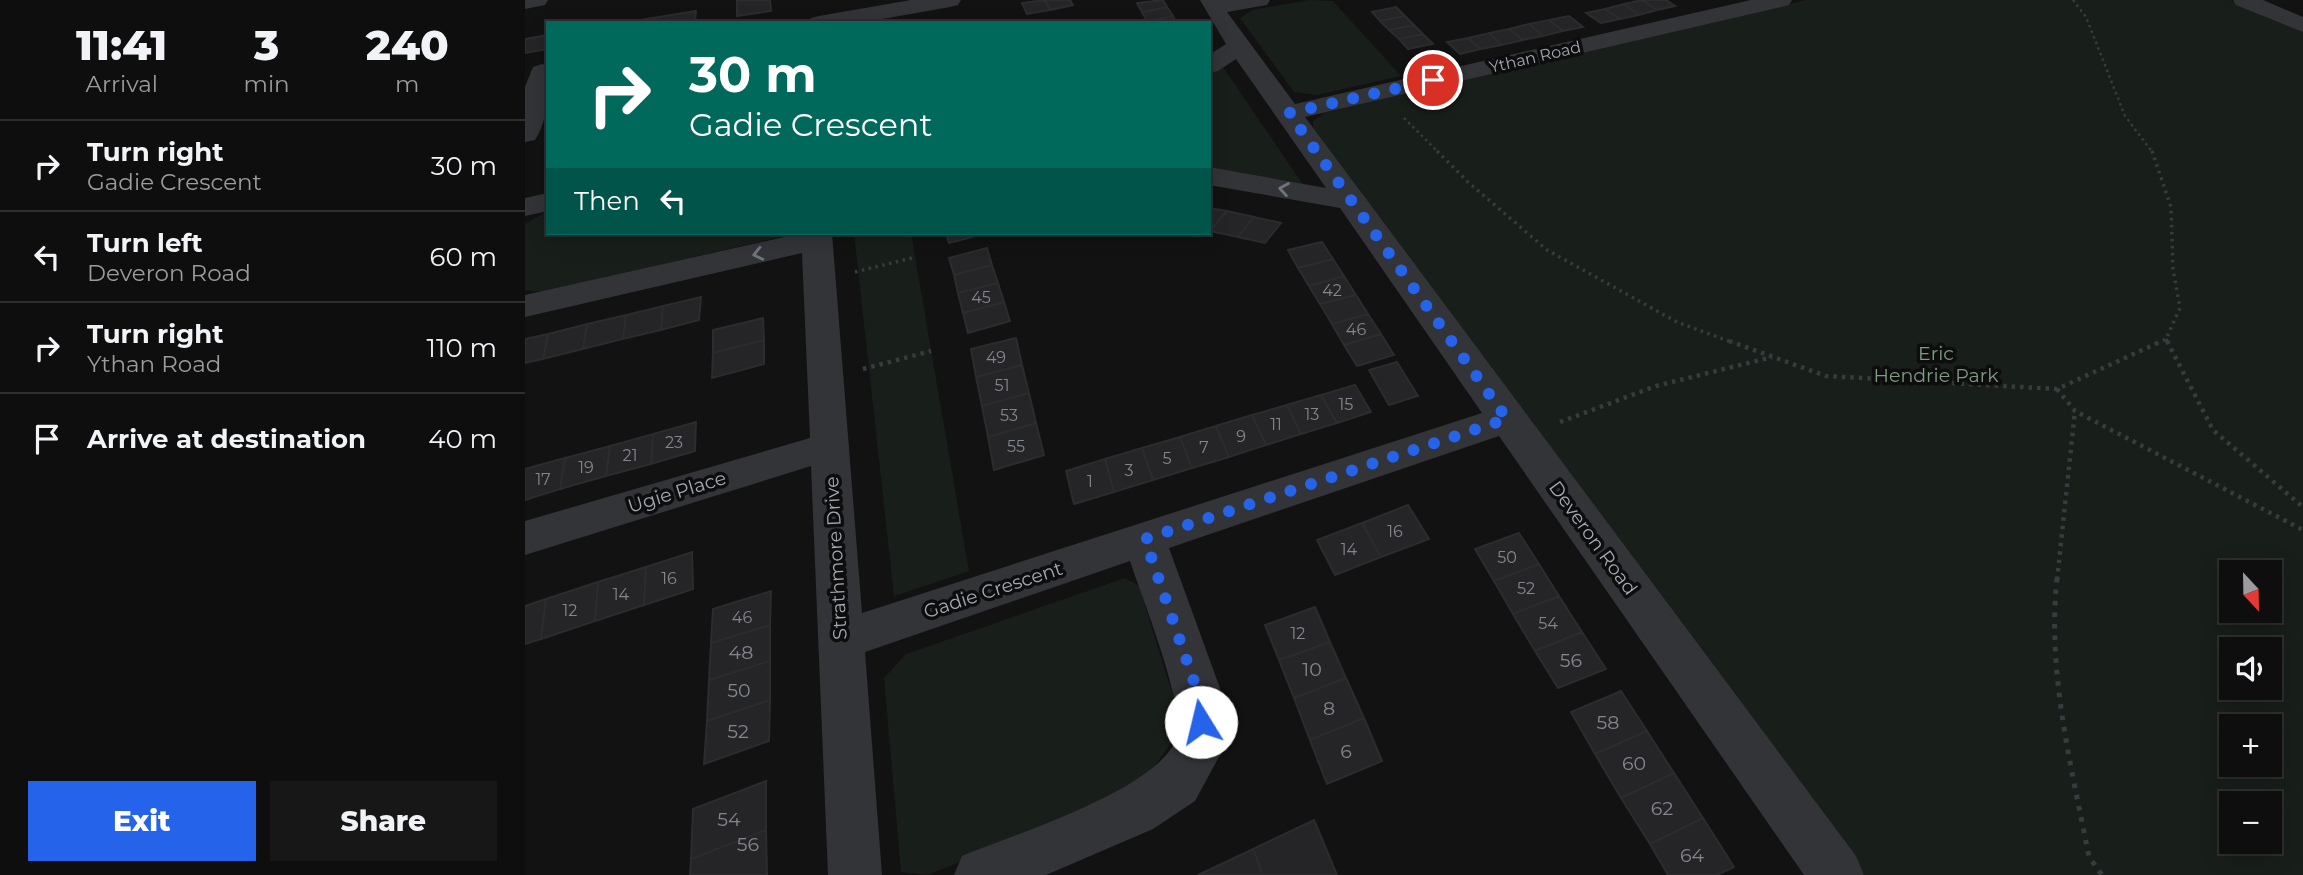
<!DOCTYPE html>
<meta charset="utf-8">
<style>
:root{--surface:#0e0e0e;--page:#171717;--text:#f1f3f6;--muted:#9b9c9e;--line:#2e2e2e;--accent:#2563eb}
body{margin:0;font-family:Montserrat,sans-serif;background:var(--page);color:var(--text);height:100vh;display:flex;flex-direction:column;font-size:26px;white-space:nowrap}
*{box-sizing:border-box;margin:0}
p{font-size:23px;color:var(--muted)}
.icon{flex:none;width:38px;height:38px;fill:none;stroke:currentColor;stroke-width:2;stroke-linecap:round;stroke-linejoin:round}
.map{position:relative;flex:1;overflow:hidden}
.details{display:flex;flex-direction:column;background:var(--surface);width:525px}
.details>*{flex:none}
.hud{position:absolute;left:21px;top:21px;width:665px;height:214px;border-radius:0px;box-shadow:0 4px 18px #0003,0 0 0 2px var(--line);background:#00695c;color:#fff;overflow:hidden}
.needle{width:46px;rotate:158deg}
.controls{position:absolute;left:1694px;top:560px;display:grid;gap:14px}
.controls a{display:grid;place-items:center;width:63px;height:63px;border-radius:0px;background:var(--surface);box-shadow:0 4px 18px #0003,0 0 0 2px var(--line);font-size:35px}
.pin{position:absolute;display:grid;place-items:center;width:60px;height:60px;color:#fff;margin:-30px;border:4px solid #fff;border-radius:50%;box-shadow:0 2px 7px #0007}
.me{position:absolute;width:77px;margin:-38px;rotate:351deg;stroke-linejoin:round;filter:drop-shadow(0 0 5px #0008)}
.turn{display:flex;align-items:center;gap:24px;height:147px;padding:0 28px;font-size:32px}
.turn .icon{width:91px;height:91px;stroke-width:2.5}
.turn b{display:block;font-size:49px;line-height:60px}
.then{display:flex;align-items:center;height:66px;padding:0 28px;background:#0003;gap:14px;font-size:26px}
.eta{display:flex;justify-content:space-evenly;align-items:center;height:119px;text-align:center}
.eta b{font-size:42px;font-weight:800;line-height:49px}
.cta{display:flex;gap:14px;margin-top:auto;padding:14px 28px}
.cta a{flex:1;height:80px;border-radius:0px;background:var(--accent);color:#fff;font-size:28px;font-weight:800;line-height:80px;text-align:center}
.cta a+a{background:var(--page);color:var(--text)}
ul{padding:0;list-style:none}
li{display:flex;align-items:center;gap:21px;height:91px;padding:0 28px;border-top:2px solid var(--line)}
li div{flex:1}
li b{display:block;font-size:26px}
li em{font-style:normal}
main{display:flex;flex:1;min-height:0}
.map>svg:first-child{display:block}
.green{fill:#181e19;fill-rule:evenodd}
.building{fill:#252527;stroke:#2c2c2f;stroke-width:2}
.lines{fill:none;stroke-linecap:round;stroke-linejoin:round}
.path-far3{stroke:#393b3f;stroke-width:2.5;stroke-dasharray:2.5 3.5;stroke-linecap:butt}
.path-far2{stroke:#393b3f;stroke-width:3.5;stroke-dasharray:2.5 4.5;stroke-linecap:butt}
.path-far1{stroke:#393b3f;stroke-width:4.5;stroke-dasharray:3.5 5;stroke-linecap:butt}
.path{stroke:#393b3f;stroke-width:5;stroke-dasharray:4.5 7;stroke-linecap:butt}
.minor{fill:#333438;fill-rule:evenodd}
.tertiary{fill:#333438;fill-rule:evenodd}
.oneway{stroke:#71747c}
.route{stroke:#2563eb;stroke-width:12;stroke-dasharray:0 21.6}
.labels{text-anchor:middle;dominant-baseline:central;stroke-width:7;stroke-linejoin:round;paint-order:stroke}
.far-street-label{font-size:16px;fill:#a4a8b3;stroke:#0d0d0e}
.number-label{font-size:16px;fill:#84868f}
.park-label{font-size:19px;fill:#7d9c80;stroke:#0d0d0e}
.street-label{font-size:19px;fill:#a4a8b3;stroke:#0d0d0e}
.near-number-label{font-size:19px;fill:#84868f}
</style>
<main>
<section class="details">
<div class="eta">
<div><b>11:41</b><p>Arrival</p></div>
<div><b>3</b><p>min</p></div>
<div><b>240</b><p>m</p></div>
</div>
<ul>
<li><svg class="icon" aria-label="right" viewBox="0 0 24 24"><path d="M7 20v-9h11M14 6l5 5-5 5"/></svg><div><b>Turn right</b><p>Gadie Crescent</p></div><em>30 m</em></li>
<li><svg class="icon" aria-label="left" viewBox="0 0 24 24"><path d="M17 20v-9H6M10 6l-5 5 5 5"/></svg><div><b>Turn left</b><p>Deveron Road</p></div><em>60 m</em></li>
<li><svg class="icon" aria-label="right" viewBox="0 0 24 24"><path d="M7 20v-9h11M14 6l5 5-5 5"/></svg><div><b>Turn right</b><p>Ythan Road</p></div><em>110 m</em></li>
<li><svg class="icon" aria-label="arrive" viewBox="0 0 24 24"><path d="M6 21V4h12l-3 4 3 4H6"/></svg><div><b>Arrive at destination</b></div><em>40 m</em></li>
</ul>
<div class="cta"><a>Exit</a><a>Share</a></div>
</section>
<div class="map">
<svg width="1778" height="875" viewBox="0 0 1778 875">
<rect width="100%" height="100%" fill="#121213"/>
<path class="green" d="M784,0L808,1L876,76L792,95L769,92L715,18L727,10Z
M1281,0H1705L1778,31V875H1338L788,130V121L799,113ZM1706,572H1745V611H1706ZM1706,649H1745V688H1706ZM1706,726H1745V765H1706ZM1706,803H1745V842H1706Z
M696,64L779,186L684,171V73Z
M23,211V233H273L18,292L0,290V224Z
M329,233H386L444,571L369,596Z
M600,578L614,586L653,712L646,743L625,773L591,800L402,875L376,872L359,678L381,654Z"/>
<path class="building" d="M212,0H245L246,11L212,16Z
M520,0L525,10L502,14L497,3Z
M520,0H545L548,5L525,10Z
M638,0L642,7L617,12L612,3Z
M1117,0H1141L1150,6L1132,10Z
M1117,0L1132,10L1114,15L1099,4Z
M1099,4L1114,15L1095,19L1080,9Z
M642,7L648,16L622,21L617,12Z
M871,7L880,16L855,21L847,12Z
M1080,9L1095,19L1076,23L1061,13Z
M171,11L170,23H97Z
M648,16L652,23L622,21Z
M880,16L889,25L864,30L855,21Z
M1044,16L1058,27L1038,31L1024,20Z
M1024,20L1038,31L1018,36L1004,24Z
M1004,24L1018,36L998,40L984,29Z
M889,25L898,34L874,39L864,30Z
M984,29L998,40L977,45L964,33Z
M964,33L977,45L956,49L943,38Z
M898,34L908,44L883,49L874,39Z
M23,35V49L0,53V39Z
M943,38L956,49L935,54L922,42Z
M684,208L702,211L685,231H684Z
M702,211L729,217L713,237L685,231Z
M729,217L756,223L740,243L713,237Z
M421,233H462L424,243Z
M797,242L808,259L773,268L763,250Z
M462,248L467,265L429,275L424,258Z
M808,259L819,276L784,286L773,268Z
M467,265L473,283L433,293L429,275Z
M819,276L831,295L795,304L784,286Z
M473,283L479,302L438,313L433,293Z
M831,295L843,314L807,324L795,304Z
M176,297L174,320L136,330L138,306Z
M479,302L485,321L443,333L438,313Z
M138,306L136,330L98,339L101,315Z
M843,314L856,334L819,345L807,324Z
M101,315L98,339L58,349L62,324Z
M238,318L239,340L188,353V330Z
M62,324L58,349L18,359L23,334Z
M23,334L18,359L0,363V339Z
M856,334L869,355L832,366L819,345Z
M491,338L497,365L451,377L446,349Z
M239,340V364L187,378L188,353Z
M872,362L893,396L864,405L844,370Z
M497,365L504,393L457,406L451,377Z
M830,385L846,412L812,423L796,395Z
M504,393L511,423L463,437L457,406Z
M796,395L812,423L776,434L762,405Z
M762,405L776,434L741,445L727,415Z
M727,415L741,445L704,457L691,426Z
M171,422L170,451L126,464L128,434Z
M511,423L519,455L469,470L463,437Z
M691,426L704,457L667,468L655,437Z
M128,434L126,464L81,476L85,446Z
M655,437L667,468L628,480L617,448Z
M85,446L81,476L35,489L40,458Z
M617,448L628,480L589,492L580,459Z
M40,458L35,489L0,500V469Z
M580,459L589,492L549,504L541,471Z
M883,505L904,539L856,557L837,523Z
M837,523L856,557L810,575L792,540Z
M994,533L1014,564L969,581L950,549Z
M167,552L168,589L119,605L121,567Z
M1014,564L1034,596L988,614L969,581Z
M121,567L119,605L70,621L73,582Z
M73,582L70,621L16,639L21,599Z
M246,591L245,625L186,643L188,609Z
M1034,596L1057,632L1010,651L988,614Z
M21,599L16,639L0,644V606Z
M790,607L805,642L754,660L740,625Z
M245,625V661L184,680L186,643Z
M1057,632L1081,669L1033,688L1010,651Z
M805,642L821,678L769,698L754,660Z
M245,661V700L182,721L184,680Z
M821,678L839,718L785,740L769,698Z
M1096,691L1122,731L1070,754L1046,712Z
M245,700L244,741L179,764L182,721Z
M839,718L857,761L802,784L785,740Z
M1122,731L1149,773L1096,798L1070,754Z
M1149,773L1178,818L1125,844L1096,798Z
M241,781V830L166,859L168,809Z
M1178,818L1209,867L1192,875H1143L1125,844Z
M789,820L812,875H738L728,849Z
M241,830L242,875H165L166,859Z
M728,849L738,875H673Z"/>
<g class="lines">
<path class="path-far3" d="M1548,0L1561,17L1600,116L1628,153
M879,118L914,153"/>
<path class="path-far2" d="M912,151L943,182L1022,250L1152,322L1209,343
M1627,151L1646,207L1648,269L1655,308L1641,339L1633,343
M330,272L391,257
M1641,339L1643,343"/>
<path class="path-far1" d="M1204,341L1301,376L1532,389L1637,341
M1642,341L1688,430L1778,507
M338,369L406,351
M1532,389L1550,411L1778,530
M1035,422L1131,386L1247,357
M1532,580L1550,411"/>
<path class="path" d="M1532,578C1522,672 1546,765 1564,857L1577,875"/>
<path class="minor" d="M0,0H23L20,5L0,9Z
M386,0H436L433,5L425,7L335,23H283L286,18L294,16Z
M675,0H745L742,5L702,12L770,104L1226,0H1267L1264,5L1256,7L780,117L1331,856L1339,875H1279L974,436L644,548L700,702L702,742L670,801L628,829L521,875H429L437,856C485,836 639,788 652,736C660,704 617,598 605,561L340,652L357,875H303L286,466L0,555V521L285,438L277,253L0,317V295L277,233H307L337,613L957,413L815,208L684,185V167L801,188L711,59L693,71L684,73V55L701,44Z
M17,64L23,66C23,90 24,119 10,140L0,142V87L8,67Z
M23,193V211L0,216V198Z"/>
<path class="tertiary" d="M1708,0H1738L1778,17V32L1711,5Z"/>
</g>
<defs><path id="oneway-chevron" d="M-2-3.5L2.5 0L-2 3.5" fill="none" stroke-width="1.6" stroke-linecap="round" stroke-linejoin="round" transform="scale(1.75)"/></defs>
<g class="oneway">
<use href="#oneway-chevron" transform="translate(759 189) rotate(-170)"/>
<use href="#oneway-chevron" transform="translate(233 254) rotate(167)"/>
</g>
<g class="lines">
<path class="route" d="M676,722V702L620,539L982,419L764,113L908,80"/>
</g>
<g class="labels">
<g class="far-street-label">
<text transform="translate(1010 57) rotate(-13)">Ythan Road</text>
</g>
<g class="number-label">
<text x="807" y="290">42</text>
<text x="456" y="297">45</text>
<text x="831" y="329">46</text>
<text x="471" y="357">49</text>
<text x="477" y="385">51</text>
<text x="821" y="404">15</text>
<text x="787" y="414">13</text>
<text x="484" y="415">53</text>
<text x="751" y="424">11</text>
<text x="716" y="436">9</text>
<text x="149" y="442">23</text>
<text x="491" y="446">55</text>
<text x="679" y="447">7</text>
<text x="105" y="455">21</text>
<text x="642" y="458">5</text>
<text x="61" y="467">19</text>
<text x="604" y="470">3</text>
<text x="18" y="479">17</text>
<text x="565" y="481">1</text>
<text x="870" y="531">16</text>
<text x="824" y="549">14</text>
<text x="982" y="557">50</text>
<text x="144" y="578">16</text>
<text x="1001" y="588">52</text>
<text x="96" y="594">14</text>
<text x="45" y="610">12</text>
<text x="217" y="617">46</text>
<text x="1023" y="623">54</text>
<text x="773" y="633">12</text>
</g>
<g class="park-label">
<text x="1411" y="353">Eric<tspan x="1411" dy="22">Hendrie Park</tspan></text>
</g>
<g class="street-label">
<text transform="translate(152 492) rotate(-17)">Ugie Place</text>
<text transform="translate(1068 538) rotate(54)">Deveron Road</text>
<text transform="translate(311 558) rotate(-93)">Strathmore Drive</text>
<text transform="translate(468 590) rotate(-18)">Gadie Crescent</text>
</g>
<g class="near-number-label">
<text x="216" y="652">48</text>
<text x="1046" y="660">56</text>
<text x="787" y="669">10</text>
<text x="214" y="690">50</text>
<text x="804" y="708">8</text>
<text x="1083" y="722">58</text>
<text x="213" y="731">52</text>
<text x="821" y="751">6</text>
<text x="1109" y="763">60</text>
<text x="1137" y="808">62</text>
<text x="204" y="819">54</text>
<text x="223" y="844">56</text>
<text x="1167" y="855">64</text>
</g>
</g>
</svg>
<div class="controls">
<a><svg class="needle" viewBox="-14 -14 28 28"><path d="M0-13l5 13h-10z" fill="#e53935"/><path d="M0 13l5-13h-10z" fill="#9b9c9e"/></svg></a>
<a><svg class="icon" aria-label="sound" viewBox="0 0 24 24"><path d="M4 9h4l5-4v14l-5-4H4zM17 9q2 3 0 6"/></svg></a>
<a>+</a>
<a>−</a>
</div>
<div class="pin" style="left:908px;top:80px;background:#d93025"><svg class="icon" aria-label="arrive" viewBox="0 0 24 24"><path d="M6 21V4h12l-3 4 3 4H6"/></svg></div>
<svg class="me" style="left:676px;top:722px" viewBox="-20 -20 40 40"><circle r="19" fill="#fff"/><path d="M0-13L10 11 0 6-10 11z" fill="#2563eb"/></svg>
<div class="hud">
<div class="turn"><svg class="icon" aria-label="right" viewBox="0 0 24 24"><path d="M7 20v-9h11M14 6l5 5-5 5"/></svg><div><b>30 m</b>Gadie Crescent</div></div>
<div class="then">Then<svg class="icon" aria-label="left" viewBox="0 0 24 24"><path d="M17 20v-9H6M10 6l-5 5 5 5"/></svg></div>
</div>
</div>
</main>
